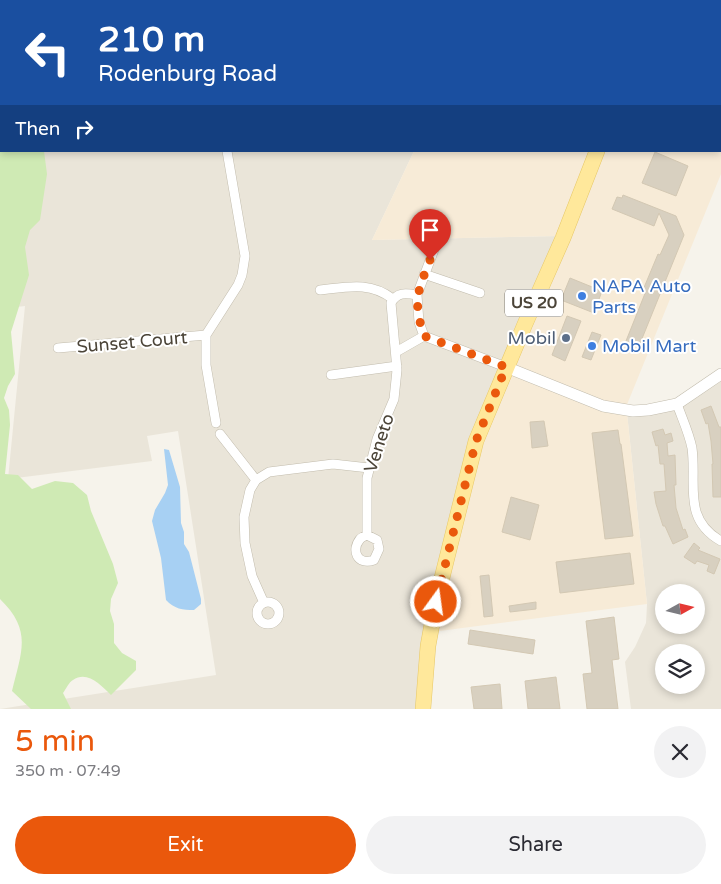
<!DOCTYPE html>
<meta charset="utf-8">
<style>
:root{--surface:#fff;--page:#f2f2f3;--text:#2b2b33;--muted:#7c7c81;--accent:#ea580c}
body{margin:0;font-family:"Varela Round",sans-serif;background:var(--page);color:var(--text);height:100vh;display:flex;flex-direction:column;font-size:19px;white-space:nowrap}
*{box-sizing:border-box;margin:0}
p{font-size:16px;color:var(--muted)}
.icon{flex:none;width:28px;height:28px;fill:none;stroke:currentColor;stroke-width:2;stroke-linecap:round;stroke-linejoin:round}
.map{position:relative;height:709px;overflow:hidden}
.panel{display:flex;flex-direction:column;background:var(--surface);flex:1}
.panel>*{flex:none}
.guide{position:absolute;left:0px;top:0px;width:721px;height:152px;box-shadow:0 2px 8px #0003;background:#1a4fa0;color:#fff;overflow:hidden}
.needle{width:32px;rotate:82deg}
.fabs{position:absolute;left:655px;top:584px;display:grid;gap:10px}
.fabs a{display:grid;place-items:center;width:50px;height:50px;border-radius:50%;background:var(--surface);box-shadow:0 2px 8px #0003;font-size:25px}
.pin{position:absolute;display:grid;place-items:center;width:42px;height:42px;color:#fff;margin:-51px -21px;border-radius:50% 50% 50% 0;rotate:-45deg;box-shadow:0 0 5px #0007}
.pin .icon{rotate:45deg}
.me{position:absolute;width:55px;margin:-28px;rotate:14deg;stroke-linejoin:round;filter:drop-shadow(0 0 4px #0008)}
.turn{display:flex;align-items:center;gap:18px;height:105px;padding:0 15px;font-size:22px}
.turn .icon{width:65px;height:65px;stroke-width:2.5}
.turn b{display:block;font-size:35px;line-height:42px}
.then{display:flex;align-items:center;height:48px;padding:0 15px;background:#0003;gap:10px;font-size:19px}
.round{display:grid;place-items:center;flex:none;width:52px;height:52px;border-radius:26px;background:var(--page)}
.overview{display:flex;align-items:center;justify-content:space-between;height:85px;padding:0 15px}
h1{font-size:30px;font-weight:600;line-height:38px;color:var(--accent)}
.button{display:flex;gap:10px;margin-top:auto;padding:10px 15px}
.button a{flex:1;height:58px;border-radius:30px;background:var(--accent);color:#fff;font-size:20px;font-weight:600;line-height:58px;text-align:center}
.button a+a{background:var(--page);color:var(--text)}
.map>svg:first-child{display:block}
.residential{fill:#eae5d9;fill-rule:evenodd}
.commercial{fill:#f7ebd7}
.green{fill:#cfeab4}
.water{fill:#a7d0f3}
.building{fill:#d8d0c0;stroke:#d3c8b3}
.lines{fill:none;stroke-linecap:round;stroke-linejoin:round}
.minor-casing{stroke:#c2bcad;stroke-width:10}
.tertiary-casing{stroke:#c2bcad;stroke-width:12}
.primary-casing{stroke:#e7c868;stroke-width:16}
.minor{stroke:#fff;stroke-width:9}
.tertiary{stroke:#fff;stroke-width:11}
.primary{stroke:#ffe89b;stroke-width:15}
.route{stroke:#ea580c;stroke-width:9;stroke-dasharray:0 16.2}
.shop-dot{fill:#3f7fe0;stroke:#fff;stroke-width:2}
.service-dot{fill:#5c6f8a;stroke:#fff;stroke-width:2}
.labels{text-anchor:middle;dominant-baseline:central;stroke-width:4;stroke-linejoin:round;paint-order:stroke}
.shield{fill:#fff;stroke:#817c74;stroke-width:1}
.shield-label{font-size:16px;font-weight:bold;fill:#4b4438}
.shop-label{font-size:18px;fill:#366cbe;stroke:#fff;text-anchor:start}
.service-label{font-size:18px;fill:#4e5e75;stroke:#fff;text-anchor:end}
.street-label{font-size:18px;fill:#4b4438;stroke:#fff}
</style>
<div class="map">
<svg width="721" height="709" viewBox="0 0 721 709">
<rect width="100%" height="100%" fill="#f6f3eb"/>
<path class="residential" d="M0,0H486L1,1V151H414L372,240L559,236L474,439L421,709H0L216,675L178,431L147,436L152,461L8,479L25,306L0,309Z
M721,374V709H631L625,662L635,647L646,623L647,604L627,413L677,404ZM664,592H696V625H664ZM664,652H696V685H664Z"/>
<path class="commercial" d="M486,0H655L485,1Z
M661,0H721V174L626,407L620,408L509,366L599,151H720V1H661Z
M414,151H593L559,236L372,240Z
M508,372L627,413L647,604L432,632L478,443Z"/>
<path class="green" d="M0,78H1V151H44L47,174L40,220L30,230L25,247L29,275L11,332L15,374L8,386L4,398L9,410L10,425L5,474L18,475L32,489L55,481L73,483L87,495L91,511L113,564L118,583L111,599L110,611L114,624V643L122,653L136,661V670L111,695C101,685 87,670 73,680C69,682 66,689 63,693L71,709H31L12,691C21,652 33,631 0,599Z"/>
<path class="water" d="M164,449L169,450L180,487L181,523L184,532V544L189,552L201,599V604L194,610C183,610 174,609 166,600L161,558L152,521L155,510L165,493L168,485Z"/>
<path class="building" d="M655,152L688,166L676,196L642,183Z
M623,195L676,216L684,235L639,346L626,341L646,291L643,290L658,254L660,255L669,235L659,213L654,226L612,209L617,197L622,198Z
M570,278L602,291L594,313L561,300Z
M567,316L581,321L565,361L552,355Z
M592,332L601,335L591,360L582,357Z
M711,406L719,427H721V497H713L712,464H713L711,441L708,423L706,424L701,410Z
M544,421L548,446L532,448L530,422Z
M663,429L665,435L671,433L673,441L667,443L668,456L675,455L676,485H674L676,508L683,530L685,529L688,537L673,544L665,526H663L656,504L654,492L666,491L664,464H660L658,445L656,446L652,432Z
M618,430L620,444H621L633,536L605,539L592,433Z
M511,497L539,505L530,540L502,532Z
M694,543L700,548L698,550L720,559L714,574L707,571L709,565L697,561L695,564L684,557Z
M630,553L634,584L560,593L556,562Z
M489,575L493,616L484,617L480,576Z
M536,602V609L510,612L509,606Z
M614,617L619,659L612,660L618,709H587L583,674L592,673L586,621Z
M470,630L535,640L533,654L468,644Z
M556,677L560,709H528L525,681Z
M500,684L502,709H474L471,687Z"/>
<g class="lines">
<g class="minor-casing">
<path id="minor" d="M199,0V1
M523,1L532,0
M0,71H1
M424,274L480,293
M320,290C347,287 370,281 393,299
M417,295L419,322L424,336
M424,336L506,367
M58,348L206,335
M396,352L424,336
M331,375L397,366
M677,404C682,418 689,433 692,448C697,484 682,519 721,541
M216,423L206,365V335L238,285L242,275L245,256L227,151
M220,434L256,480
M367,535L377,540L379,549L374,560C357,566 351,550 360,539C362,537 365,536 367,535V478L377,439L394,399L397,370L391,303C397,292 405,293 417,295L435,247
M257 613a11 11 0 1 1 22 0a11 11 0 1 1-22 0Z
M264,603L252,576L245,543L244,517L250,490L256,480L269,472L333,464L369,468"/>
</g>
<g class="tertiary-casing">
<path id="tertiary" d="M506,367L603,406L633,411L648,410L677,404L721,374"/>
</g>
<g class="primary-casing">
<path id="primary" d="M657,1L658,0
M423,709L428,646L436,602L476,441L525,324L563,238L597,151"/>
</g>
<use href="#minor" class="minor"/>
<use href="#tertiary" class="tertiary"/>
<use href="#primary" class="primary"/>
</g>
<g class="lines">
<path class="route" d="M430,260C417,293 413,301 424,336L506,367L476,441L436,602"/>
</g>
<g class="shop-dot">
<circle cx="582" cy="296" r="5"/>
<circle cx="592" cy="346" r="5"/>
</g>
<circle class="service-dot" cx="566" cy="338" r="5"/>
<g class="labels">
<rect class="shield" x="505" y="289.5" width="58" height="27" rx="4"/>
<g class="shield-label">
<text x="534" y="303">US 20</text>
</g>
<g class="shop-label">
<text x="592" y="286">NAPA Auto<tspan x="592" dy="21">Parts</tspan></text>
<text x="602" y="346">Mobil Mart</text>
</g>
<g class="service-label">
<text x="556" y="338">Mobil</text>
</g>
<g class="street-label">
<text transform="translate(132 342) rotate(-5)">Sunset Court</text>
<text transform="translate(379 443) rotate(-72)">Veneto</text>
</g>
</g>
</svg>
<div class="fabs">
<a><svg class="needle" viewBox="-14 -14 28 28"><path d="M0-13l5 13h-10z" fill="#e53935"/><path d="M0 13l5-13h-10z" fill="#7c7c81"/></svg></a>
<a><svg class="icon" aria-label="layers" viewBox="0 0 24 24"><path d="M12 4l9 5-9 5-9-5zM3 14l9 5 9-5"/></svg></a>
</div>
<div class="pin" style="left:430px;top:260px;background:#d93025"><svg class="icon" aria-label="arrive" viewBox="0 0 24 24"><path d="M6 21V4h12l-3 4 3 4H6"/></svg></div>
<svg class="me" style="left:436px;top:602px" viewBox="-20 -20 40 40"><circle r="17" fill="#ea580c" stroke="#fff" stroke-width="3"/><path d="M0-11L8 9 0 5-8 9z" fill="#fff"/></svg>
<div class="guide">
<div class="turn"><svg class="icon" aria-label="left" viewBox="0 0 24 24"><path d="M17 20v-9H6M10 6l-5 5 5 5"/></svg><div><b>210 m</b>Rodenburg Road</div></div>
<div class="then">Then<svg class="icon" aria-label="right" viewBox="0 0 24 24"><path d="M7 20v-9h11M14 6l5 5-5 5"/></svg></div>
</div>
</div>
<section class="panel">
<div class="overview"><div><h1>5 min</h1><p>350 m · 07:49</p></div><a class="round"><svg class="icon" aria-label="close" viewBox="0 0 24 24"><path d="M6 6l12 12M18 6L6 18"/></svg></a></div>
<div class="button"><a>Exit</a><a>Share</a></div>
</section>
